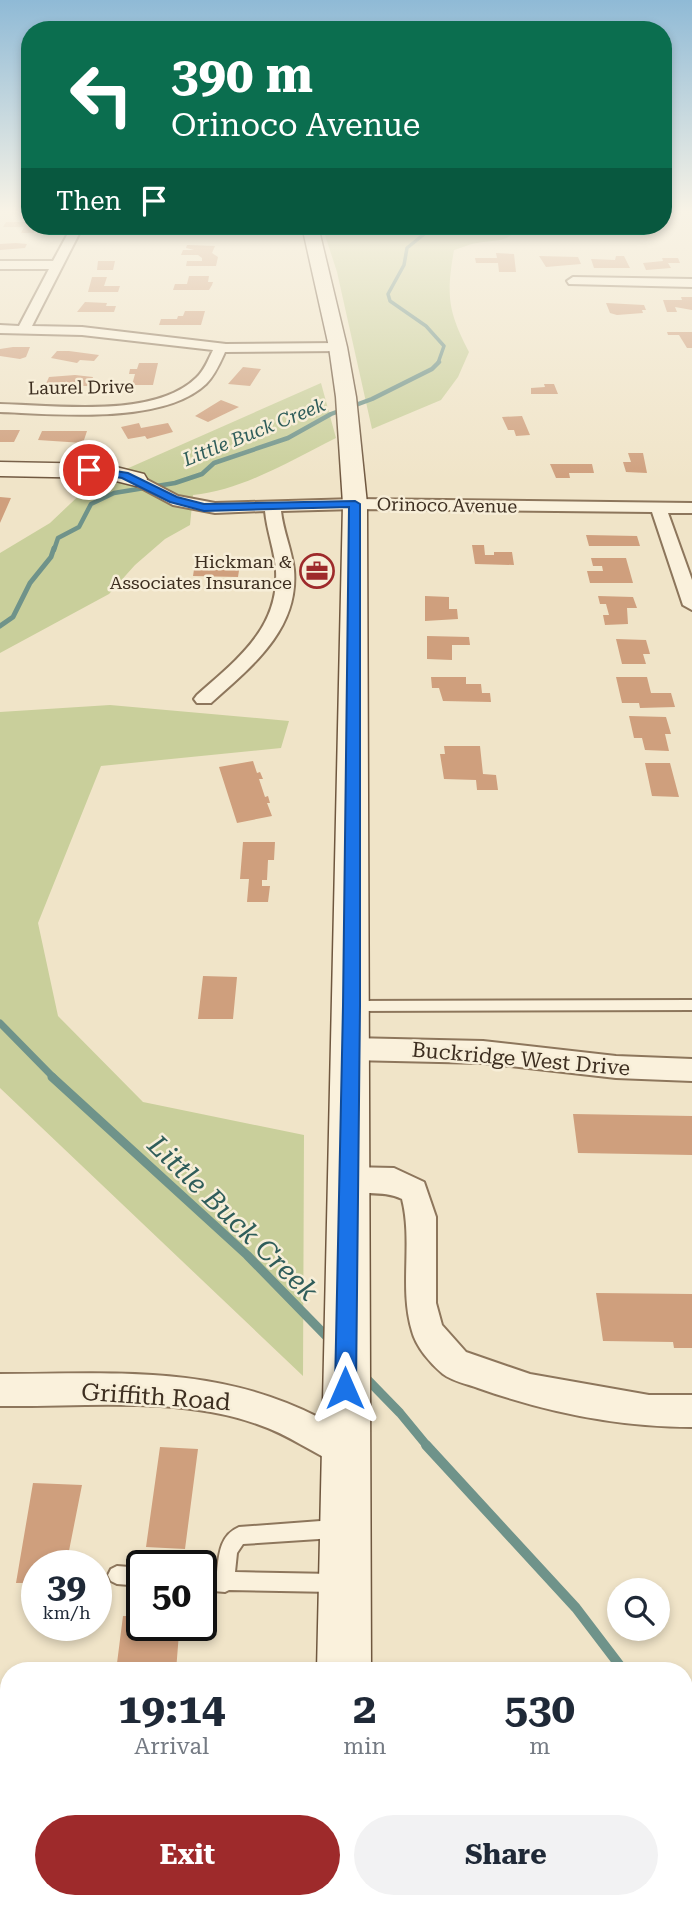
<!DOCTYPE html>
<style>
:root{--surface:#fff;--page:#f2f2f3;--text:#1f2937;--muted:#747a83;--accent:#9e2a2b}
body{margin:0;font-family:"Roboto Serif",serif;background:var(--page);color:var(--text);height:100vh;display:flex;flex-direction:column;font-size:26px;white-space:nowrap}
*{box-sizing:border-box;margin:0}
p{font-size:23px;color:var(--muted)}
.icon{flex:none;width:38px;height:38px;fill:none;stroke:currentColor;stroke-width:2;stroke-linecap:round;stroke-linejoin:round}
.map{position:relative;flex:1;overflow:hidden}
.sheet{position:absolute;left:0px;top:1662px;width:693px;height:247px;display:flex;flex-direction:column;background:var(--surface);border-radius:28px 28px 0 0;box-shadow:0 4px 10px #0003}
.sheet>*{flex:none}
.banner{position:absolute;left:21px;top:21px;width:651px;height:214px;border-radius:28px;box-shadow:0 4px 10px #0003;background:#0b6e4f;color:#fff;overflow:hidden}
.fabs{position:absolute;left:607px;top:1578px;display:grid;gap:14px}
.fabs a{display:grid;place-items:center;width:63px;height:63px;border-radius:50%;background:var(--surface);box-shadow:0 4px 10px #0003;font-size:35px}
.speed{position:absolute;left:21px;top:1550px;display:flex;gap:14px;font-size:35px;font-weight:700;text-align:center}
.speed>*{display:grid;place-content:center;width:91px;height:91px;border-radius:50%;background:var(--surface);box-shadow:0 4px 10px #0003;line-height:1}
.speed small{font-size:18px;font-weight:400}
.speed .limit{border:4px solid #111;border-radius:10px;background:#fff;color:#111}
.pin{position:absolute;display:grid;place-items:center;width:60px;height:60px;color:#fff;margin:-30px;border:4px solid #fff;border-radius:50%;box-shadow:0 2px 7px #0007}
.me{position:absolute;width:77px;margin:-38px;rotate:0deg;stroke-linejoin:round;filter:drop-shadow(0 0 5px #0008)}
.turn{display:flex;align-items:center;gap:24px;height:147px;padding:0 35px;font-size:32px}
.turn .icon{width:91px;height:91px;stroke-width:2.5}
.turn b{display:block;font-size:49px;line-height:60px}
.then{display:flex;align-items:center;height:66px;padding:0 35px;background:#0003;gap:14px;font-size:26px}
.eta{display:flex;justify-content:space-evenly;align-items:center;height:119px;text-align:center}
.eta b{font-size:42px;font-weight:700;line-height:49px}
.action{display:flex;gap:14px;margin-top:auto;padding:14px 35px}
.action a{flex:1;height:80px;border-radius:42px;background:var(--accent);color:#fff;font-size:28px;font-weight:700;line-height:80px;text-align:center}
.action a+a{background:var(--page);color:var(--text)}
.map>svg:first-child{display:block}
.green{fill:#c9cf9b}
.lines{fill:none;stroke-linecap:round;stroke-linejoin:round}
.stream-far5{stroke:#6f938a;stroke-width:3.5}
.stream-far4{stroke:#6f938a;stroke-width:4.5}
.stream-far3{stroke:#6f938a;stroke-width:5}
.stream-far2{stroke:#6f938a;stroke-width:7}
.stream-far1{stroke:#6f938a;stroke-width:9}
.stream{stroke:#6f938a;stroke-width:10}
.building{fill:#cf9f7d}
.lane-casing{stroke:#8d765c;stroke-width:4}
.street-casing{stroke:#8d765c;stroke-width:4}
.secondary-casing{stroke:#6f573f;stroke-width:3}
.lane{fill:#faf1dc;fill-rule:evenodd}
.street{fill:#faf1dc;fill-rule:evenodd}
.secondary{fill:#faf1dc;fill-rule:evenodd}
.route{fill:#1a73e8;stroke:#114b97;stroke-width:2}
.labels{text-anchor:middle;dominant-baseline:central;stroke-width:5;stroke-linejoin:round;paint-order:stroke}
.far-street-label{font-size:18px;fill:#3d2e20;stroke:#f7eed8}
.far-poi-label{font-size:18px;fill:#3d2e20;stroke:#f7eed8;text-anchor:end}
.far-water-label{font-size:19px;font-style:italic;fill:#2f5d5a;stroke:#f7eed8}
.street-label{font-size:21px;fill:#3d2e20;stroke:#f7eed8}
.near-street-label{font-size:24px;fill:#3d2e20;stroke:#f7eed8}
.near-water-label{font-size:28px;font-style:italic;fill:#2f5d5a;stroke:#f7eed8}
</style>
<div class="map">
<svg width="692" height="1909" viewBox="0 0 692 1909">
<rect width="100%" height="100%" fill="#f0e4c8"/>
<path class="green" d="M322,226H519C510,243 493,240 477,243C469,244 461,248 454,250C446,296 448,311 469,352L458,377L441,400L372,429L337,272Z
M321,383L336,438C291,460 244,490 193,495L190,525L165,539L135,565L109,594L0,653V553L50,523L90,485Z
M110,705L289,721L281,748L101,766L38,923L58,1016L143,1102L304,1135L303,1376L0,1088V712Z"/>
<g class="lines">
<path class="stream-far5" d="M434,226L407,248L404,265L388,294L390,301L426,326L444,346L438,363"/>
<path class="stream-far4" d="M54,550L58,538L79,527L91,504L114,493L175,483L202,474L214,463L288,438L331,414L372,399L432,369L439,362"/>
<path class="stream-far3" d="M0,626L13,617L30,583L51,557L54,548"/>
<path class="stream-far2" d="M0,1023L54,1078"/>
<path class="stream-far1" d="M52,1077L247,1255L331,1341
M363,1375L400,1413L428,1447"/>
<path class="stream" d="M426,1445L576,1608L624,1671
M684,1842L692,1853"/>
</g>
<path class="building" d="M6,222H30V226H37L34,233H21L24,227H3Z
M203,226H220L221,227L216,235H201Z
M529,226L561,227L562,232L531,234Z
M595,226H623L625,230L599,233Z
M16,243L27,244L25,248L0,250V244Z
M187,245L215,246L212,253L218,257L216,266H186L187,261H202V258L198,255H181L183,250H194L186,248Z
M496,253L514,254L516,272H499L498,263H476L475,258H497Z
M539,256L578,257L581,264L546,267Z
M616,256H624L630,268H594L591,259L615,260Z
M662,258H678L680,263H668L671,268L646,270L643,263L663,261Z
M98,261H115L113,270H97Z
M189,276H209L208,282H213L212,285L209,290H173L175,284H187Z
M92,277H107L104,286H120L118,292H88Z
M681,297H692V310L675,307L677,312H667L663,300H682Z
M85,302L107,303L106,306H116L114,312H77Z
M606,303L644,305L646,310H642L643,313L617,315L610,313Z
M185,311H205L201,325H159L161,319H177L178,316H183Z
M667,332H692V348H687L679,335H668Z
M13,347H30L26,357L20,359L0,356V349Z
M57,351H69L99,355L94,361L80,360L77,363L51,358Z
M139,363H158L153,385H132L135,374H129L130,369H137Z
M243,367L261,369L250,386L228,384Z
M75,375L93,377L90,386H45L49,377Z
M544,384H554L558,394H531V388L545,387Z
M221,400L239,407L208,422L195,416Z
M522,416L530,435L516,436L514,430H508L502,417Z
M139,423L141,428L168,423L173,432L147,439L145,436L128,439L121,427Z
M0,430H20L14,442H0Z
M42,431H87L83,443L38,440Z
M628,453H643L647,473L626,472L623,462H631Z
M550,464H592L594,473H569L570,478H556Z
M0,497L11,498L0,523Z
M586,535L637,536L640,546H589Z
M472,545H484L485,555H494V552H512L514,565L475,564Z
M591,558H626L633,583H590L587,571H603L602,566H593Z
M195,563L240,564L238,577L193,576Z
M425,596L449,597V609H457L458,619L425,621Z
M598,596L633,597L637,608H627L628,624L605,625L603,615H609L606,604H600Z
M427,636L469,637L470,645H452V660L427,659Z
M616,639L646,640L650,654H643L646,664H622Z
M431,677H466V684H481L482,693H490L491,702L443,701L439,688H432Z
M616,677H647L651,693H671L675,707L640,708L639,703H622Z
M629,716L666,717L671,734H665L669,751L645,750L642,738H634Z
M444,746H480L483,774L496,775L498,790H477L476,780L444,779L440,754H445Z
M253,761L257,773L260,772L263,779H259L265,797L268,796L270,803H267L272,816L237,823L219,767Z
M645,763H670L679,797L652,796Z
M243,842H275L274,860H268L267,880H262V886H270L268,902H247L249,879H240Z
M203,976L237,977L233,1019H198Z
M573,1114L692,1116V1155L578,1153Z
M596,1293L692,1294V1348H674L673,1342L603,1341Z
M160,1447L198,1449L185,1549L146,1547Z
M33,1483L82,1485L66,1566H37V1583H16Z
M123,1616H142V1633H179L176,1671H116Z"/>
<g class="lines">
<g class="lane-casing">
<path id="lane" d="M692,1000V1010L353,1011L349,1010L347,1006L349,1002L353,1001Z
M334,1520L340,1523L343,1529L340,1535L334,1538L243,1544L237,1553L235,1572L333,1574L339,1577L342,1583L339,1589L333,1592L229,1590L225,1592L201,1590V1572H217C219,1554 220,1535 239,1527Z
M117,1566L142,1568V1586L117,1584L111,1581L108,1575L111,1569Z
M684,1895H692V1909H545L542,1907L539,1900H684Z"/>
</g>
<g class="street-casing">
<path id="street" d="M72,226H83L32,326L82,327L226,344L338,343L345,347L338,351L225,352C220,363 215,375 206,384C163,425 55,414 0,412V404C54,405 154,419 196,378C204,371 208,360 213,350L82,335L0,333V325L19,326L49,269H0V261H53Z
M573,277L692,279V287L569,284L567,281Z
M136,474L178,496L215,503L355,499L692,503V513H668L692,580V610L683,605L652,512L355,509L281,511C283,531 292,550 294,570C299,630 251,667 211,703H197L194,699L197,695C236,660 279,629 276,571C275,551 267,532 265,511L215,513L173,505L130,482L128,479Z
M351,1038L483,1041L616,1056L692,1059V1081L616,1078L483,1063L351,1060L342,1057L338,1049L342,1041Z
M348,1167L394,1168L424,1182L436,1217V1303L442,1325L466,1352L530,1374L649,1395H692V1427C619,1427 546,1412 478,1388C467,1384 452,1381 443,1374C431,1364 416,1347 412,1331C399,1288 413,1242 402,1199C382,1189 359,1197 338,1189L334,1180L338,1171Z
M0,1374C114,1374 215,1364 320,1418C336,1427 354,1433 361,1450L356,1462L344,1467C314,1454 288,1434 257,1424C177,1396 84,1407 0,1406Z"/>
</g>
<g class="secondary-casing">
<path id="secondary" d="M302,226H318L347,347L356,397L367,504L371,1671H317L343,504L336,397L329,347Z
M0,462L104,464L144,474L147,479L144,484L136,486L104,478L0,476Z
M315,1900H375V1909H315Z"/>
</g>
<use href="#lane" class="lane"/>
<use href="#street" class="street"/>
<use href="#secondary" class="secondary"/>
</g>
<linearGradient id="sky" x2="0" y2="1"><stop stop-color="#8fbad6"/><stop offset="0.44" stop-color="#f8f3e6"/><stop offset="1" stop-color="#f8f3e6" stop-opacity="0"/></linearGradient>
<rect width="692" height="481" fill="url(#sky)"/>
<path class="route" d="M89,467L128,473L177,497L204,504L355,501L360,504V1006L356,1388L353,1396L345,1399L338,1396L335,1388L343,1006L349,507L204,511L170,502L122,478L86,472V468Z"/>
<defs>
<g id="office-ring" transform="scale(1.75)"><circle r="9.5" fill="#f7eed8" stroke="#9e2a2b" stroke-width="1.5"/><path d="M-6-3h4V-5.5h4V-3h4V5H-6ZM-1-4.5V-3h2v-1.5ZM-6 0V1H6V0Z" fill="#9e2a2b"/></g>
</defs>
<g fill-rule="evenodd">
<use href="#office-ring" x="317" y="571"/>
</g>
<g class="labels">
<g class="far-street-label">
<text transform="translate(81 387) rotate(-1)">Laurel Drive</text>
<text transform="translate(447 505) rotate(1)">Orinoco Avenue</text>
</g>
<g class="far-poi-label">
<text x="292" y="561">Hickman &amp;<tspan x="292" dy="21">Associates Insurance</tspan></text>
</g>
<g class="far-water-label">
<text transform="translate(254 432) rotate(-22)">Little Buck Creek</text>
</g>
<g class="street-label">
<text transform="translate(521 1059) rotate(5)">Buckridge West Drive</text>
</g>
<g class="near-street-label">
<text transform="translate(156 1397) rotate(4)">Griffith Road</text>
</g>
<g class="near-water-label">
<text transform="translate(233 1218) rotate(44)">Little Buck Creek</text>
</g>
</g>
</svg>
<div class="fabs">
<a><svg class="icon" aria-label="search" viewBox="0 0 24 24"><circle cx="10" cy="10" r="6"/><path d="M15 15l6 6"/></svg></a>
</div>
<div class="speed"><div>39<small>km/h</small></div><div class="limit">50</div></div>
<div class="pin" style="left:89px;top:470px;background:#d93025"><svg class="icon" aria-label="arrive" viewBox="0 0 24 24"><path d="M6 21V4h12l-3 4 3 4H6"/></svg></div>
<svg class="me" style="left:345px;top:1388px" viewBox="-20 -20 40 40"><path d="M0-17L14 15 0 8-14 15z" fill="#1a73e8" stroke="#fff" stroke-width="4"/></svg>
<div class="banner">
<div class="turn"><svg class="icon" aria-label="left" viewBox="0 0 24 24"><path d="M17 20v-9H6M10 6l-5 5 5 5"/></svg><div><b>390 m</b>Orinoco Avenue</div></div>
<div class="then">Then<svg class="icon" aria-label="arrive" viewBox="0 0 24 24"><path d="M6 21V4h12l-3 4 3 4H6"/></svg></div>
</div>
<section class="sheet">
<div class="eta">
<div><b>19:14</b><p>Arrival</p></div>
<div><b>2</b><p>min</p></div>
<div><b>530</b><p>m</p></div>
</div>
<div class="action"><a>Exit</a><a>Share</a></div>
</section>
</div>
